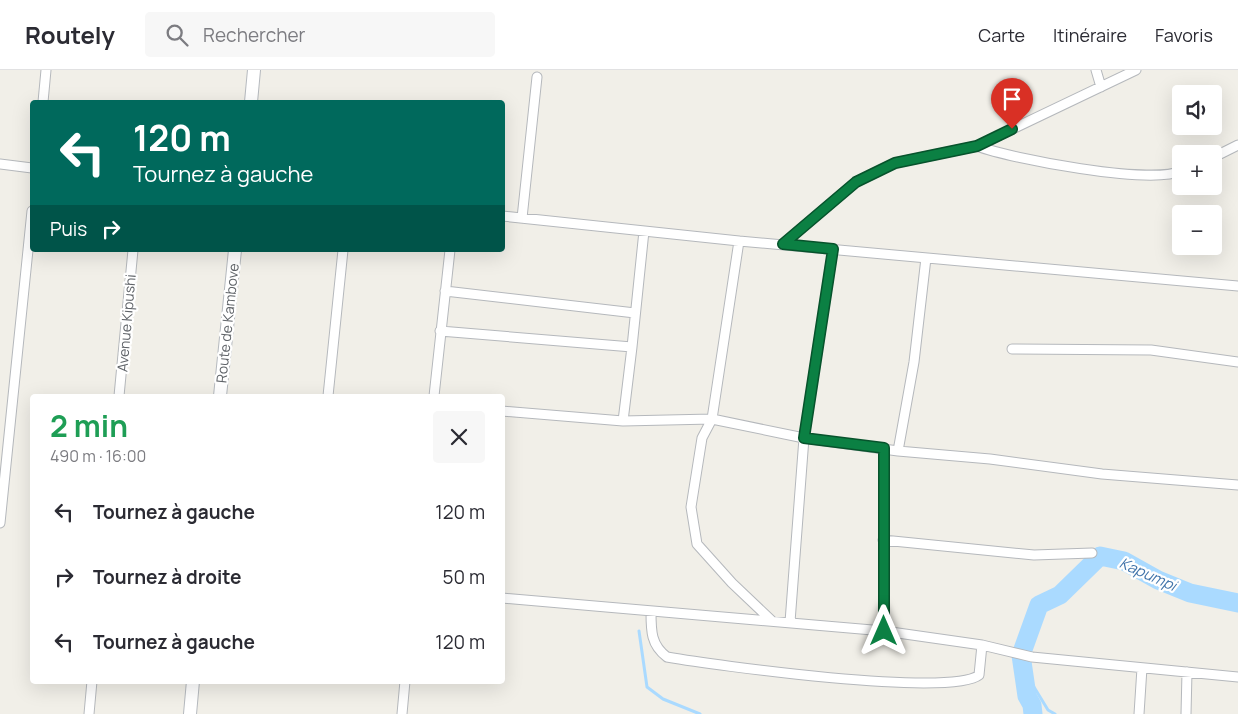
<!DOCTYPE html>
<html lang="fr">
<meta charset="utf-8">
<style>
:root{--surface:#fff;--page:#f7f7f7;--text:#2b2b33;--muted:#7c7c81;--line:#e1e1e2}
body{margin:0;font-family:Manrope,sans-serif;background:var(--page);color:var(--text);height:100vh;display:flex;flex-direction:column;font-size:19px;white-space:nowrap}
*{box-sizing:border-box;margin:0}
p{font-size:16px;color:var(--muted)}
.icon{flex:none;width:28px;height:28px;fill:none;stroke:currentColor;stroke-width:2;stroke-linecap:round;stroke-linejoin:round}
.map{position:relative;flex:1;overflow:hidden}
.side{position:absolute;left:30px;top:324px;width:475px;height:290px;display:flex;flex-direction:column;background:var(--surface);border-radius:5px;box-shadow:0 5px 20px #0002}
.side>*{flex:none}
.hud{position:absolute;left:30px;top:30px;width:475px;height:152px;border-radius:5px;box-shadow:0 5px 20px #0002;background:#00695c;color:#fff;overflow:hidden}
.controls{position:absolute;left:1172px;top:15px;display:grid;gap:10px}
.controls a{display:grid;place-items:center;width:50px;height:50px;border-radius:5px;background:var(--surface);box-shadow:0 5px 20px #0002;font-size:25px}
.pin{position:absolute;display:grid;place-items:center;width:42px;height:42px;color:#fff;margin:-51px -21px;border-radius:50% 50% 50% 0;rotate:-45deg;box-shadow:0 0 5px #0007}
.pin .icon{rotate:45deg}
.me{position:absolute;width:55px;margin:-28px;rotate:0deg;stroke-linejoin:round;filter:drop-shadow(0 0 4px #0008)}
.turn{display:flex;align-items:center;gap:18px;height:105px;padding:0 20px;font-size:22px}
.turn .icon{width:65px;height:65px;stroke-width:2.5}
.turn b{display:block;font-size:35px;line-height:42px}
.then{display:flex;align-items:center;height:48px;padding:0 20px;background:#0003;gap:10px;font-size:19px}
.round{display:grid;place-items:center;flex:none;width:52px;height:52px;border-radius:5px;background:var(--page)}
.headline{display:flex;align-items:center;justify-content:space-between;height:85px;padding:0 20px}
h1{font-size:30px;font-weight:700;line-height:38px;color:#1e9e55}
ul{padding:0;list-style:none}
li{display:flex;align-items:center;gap:15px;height:65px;padding:0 20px}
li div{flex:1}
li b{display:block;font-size:19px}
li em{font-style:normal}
header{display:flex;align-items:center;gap:30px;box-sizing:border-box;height:70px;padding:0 25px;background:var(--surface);border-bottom:1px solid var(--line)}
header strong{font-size:24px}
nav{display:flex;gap:28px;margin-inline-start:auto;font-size:18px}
.search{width:350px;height:45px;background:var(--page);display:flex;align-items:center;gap:12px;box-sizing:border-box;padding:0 18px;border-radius:5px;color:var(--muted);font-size:19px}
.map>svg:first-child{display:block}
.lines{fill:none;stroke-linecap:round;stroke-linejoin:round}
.stream{stroke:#aadaff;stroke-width:3}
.river{stroke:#aadaff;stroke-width:19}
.street-casing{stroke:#b5b8bc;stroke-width:11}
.secondary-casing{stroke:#b6babf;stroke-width:14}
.street{stroke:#fff;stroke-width:9}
.secondary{stroke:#fff;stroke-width:12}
.route-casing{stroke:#07532c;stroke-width:12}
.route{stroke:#0b8043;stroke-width:9}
.labels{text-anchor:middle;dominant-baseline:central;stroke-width:4.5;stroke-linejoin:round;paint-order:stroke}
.street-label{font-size:14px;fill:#5f6368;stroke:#fff}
.water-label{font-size:15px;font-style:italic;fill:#4174aa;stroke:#fff}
</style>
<header>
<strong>Routely</strong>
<div class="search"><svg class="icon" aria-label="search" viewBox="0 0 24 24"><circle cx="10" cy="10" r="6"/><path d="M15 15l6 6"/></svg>Rechercher</div>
<nav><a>Carte</a><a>Itinéraire</a><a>Favoris</a></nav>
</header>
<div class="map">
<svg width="1238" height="644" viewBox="0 0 1238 644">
<rect width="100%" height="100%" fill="#f1efe8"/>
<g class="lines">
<path class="stream" d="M639,561L647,617L663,629L700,644
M1023,599L1048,640L1055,644"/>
<path class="river" d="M1033,644L1032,635L1027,626L1021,585L1039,535L1060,525L1100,486L1124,491L1158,510L1190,523L1238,533"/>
<g class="street-casing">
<path id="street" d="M1096,0L1101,17
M43,32L46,0
M977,76C1012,89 1150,115 1181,101
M1214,87L1238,75
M0,94L32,98
M502,146L739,171L1238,216
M522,148L537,7
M739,171L712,349L702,368L691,437L697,474L732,513L772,551
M783,174L856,112L895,93L977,76L1136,0
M445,221L635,243
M440,261L632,277
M1012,279L1151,280L1238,292
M119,326L133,180
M328,326L343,180
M434,326L450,180
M502,341L623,351L712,349L804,368L898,381L990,389L1102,404L1238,415
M623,351L632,277L644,161
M898,381L914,292L926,188
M0,453L32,141
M883,470L1034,485L1092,483
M502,528L884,561L982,575L1032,587L1238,607
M651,542C651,561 651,575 667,587C713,595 951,628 979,605L982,575
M790,552L804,368L833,179
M884,561V378
M89,644L92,611
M402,644L405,611
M1139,644L1142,598
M1186,644L1187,602"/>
</g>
<g class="secondary-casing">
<path id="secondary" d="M251,32L254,0
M220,326L235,180
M190,644L193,611"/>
</g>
<use href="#street" class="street"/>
<use href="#secondary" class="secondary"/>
</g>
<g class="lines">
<g class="route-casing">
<path id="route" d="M884,561V378L804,368L833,179L783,174L856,112L895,93L977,76L1012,59"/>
</g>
<use href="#route" class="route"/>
</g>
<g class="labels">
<g class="street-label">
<text transform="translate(126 253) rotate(-85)">Avenue Kipushi</text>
<text transform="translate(227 253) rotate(-84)">Route de Kambove</text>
</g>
<g class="water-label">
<text transform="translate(1148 504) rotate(24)">Kapumpi</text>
</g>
</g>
</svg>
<div class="controls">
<a><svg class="icon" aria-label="sound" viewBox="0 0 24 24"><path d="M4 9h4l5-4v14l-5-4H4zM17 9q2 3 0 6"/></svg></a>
<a>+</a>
<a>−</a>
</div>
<div class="pin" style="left:1012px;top:59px;background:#d93025"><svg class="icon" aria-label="arrive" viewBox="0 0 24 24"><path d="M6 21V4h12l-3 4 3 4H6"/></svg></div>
<svg class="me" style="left:884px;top:561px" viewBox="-20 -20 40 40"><path d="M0-17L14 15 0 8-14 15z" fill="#0b8043" stroke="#fff" stroke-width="4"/></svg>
<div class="hud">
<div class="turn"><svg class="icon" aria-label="left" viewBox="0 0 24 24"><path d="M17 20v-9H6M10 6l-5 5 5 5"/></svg><div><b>120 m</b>Tournez à gauche</div></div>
<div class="then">Puis<svg class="icon" aria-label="right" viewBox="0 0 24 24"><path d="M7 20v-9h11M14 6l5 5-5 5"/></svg></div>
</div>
<section class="side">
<div class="headline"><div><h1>2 min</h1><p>490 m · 16:00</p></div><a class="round"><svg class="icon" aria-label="close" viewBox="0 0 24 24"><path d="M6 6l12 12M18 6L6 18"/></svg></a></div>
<ul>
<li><svg class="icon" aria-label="left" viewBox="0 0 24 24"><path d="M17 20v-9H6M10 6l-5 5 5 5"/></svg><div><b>Tournez à gauche</b></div><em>120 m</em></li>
<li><svg class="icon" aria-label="right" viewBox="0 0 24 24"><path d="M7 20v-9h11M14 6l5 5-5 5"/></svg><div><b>Tournez à droite</b></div><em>50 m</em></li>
<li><svg class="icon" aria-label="left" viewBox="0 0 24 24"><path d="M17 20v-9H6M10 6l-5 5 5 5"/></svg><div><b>Tournez à gauche</b></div><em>120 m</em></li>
</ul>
</section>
</div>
